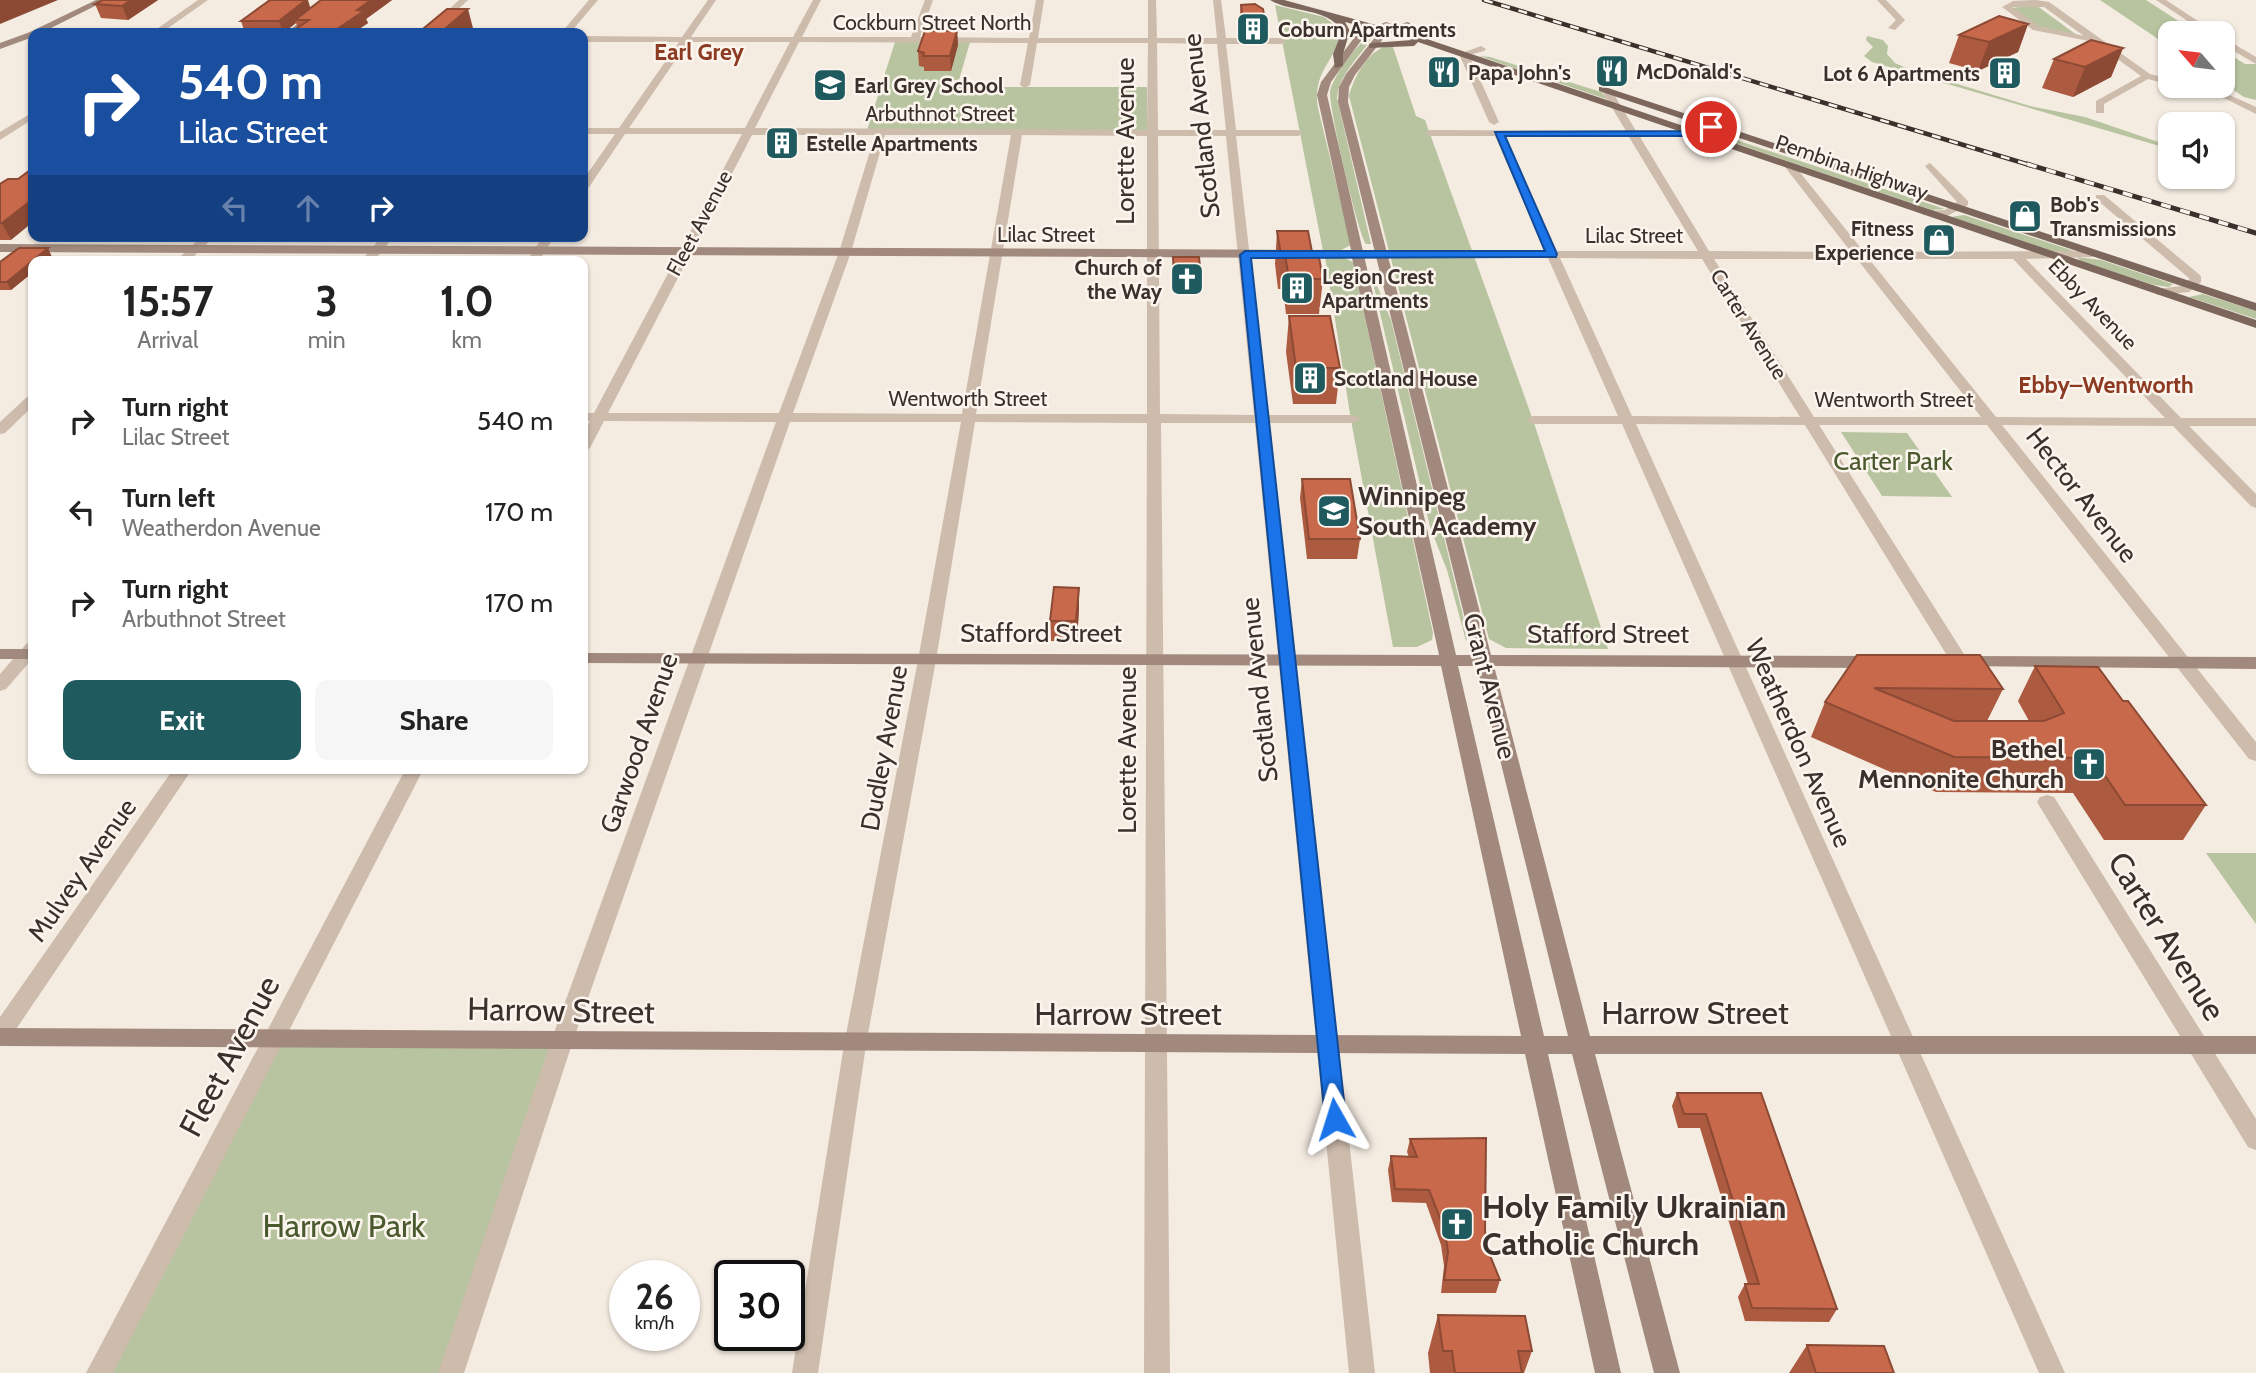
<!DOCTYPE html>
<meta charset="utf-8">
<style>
:root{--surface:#fff;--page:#f6f6f6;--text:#222;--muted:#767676;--accent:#1f5a5e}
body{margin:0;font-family:Cabin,sans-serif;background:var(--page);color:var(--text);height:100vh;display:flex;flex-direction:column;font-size:26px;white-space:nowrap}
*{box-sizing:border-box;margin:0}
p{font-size:23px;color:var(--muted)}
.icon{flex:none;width:38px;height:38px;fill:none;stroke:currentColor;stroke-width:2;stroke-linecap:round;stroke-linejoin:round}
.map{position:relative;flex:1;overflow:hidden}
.sheet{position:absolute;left:28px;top:256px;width:560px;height:518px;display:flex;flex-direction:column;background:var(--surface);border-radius:14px;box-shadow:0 2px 5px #0004}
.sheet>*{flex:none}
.top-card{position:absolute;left:28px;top:28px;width:560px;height:214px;border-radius:14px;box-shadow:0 2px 5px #0004;background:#1a4fa0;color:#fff;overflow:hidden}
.needle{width:46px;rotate:298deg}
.buttons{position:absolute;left:2158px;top:21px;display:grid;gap:14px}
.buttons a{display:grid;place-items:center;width:77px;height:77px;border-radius:14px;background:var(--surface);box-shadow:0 2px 5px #0004;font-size:35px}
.speed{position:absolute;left:609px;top:1260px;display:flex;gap:14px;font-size:35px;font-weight:700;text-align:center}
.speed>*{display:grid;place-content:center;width:91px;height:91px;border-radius:50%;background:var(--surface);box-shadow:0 2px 5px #0004;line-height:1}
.speed small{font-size:18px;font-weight:400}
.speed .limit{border:4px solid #111;border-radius:10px;background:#fff;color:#111}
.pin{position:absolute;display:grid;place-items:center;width:60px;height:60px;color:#fff;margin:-30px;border:4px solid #fff;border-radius:50%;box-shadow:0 2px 7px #0007}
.me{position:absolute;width:77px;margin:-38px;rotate:354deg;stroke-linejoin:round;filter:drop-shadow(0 0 5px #0008)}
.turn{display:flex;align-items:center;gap:24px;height:147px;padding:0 35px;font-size:32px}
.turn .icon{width:91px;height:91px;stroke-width:2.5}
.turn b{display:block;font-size:49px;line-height:60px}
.lanes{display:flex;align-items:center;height:66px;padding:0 35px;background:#0003;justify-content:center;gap:35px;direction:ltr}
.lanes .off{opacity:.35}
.eta{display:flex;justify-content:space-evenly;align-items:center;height:119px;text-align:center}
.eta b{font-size:42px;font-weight:700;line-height:49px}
.button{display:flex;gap:14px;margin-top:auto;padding:14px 35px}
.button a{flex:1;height:80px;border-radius:14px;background:var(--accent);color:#fff;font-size:28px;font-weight:700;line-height:80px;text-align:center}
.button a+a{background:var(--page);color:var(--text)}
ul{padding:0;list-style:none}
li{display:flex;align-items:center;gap:21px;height:91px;padding:0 35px}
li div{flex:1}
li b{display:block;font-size:26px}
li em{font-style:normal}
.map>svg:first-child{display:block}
.green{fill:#b8c4a0}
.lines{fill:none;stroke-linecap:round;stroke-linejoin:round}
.street{fill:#cdbbac;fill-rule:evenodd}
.secondary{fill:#a18a7d;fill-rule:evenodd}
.primary{fill:#7d675c;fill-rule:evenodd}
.rail-far1-casing{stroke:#3b302b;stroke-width:4.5}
.rail-casing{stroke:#3b302b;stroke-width:5}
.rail-far1{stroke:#fbf5ee;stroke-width:2.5;stroke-dasharray:9;stroke-linecap:butt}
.rail{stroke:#fbf5ee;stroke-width:3.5;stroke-dasharray:10;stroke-linecap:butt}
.wall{fill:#ac5a40}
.shaded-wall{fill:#8c4a34}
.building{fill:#c8694b;stroke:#8c4a34;stroke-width:2}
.route{fill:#1a73e8;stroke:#114b97;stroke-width:2}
.labels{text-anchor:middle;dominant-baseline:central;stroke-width:5;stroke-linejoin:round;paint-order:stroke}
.far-street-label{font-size:21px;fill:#3b302b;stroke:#fbf5ee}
.far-poi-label{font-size:21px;font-weight:bold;fill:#3b302b;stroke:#fbf5ee;text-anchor:start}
.far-neighbourhood-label{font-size:23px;font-weight:bold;fill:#8c3b22;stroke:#fbf5ee}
.street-label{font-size:26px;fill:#3b302b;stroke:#fbf5ee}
.park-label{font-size:26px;fill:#4a5a2e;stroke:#fbf5ee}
.poi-label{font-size:26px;font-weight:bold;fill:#3b302b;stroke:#fbf5ee;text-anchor:start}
.near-street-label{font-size:32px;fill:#3b302b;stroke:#fbf5ee}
.near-poi-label{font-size:32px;font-weight:bold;fill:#3b302b;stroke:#fbf5ee;text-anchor:start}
.near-park-label{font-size:32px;fill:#4a5a2e;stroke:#fbf5ee}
</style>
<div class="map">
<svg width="2256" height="1373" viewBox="0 0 2256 1373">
<rect width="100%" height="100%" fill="#f4ebe1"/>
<path class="green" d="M2100,0H2146L2197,33H2170V47Z
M1275,5L1324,17L1340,29C1337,64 1312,68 1318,108L1351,245L1341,250L1323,251Z
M2036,5L2078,36L2038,27L2011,8Z
M1374,33C1365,53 1339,72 1337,98L1371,244H1366C1357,230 1329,108 1330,92C1332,77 1361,38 1374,33Z
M1867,36L1883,40L1888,46L1887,54L1895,63L1911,70L2030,106L2085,117L2170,146V149L1872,62L1864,56L1873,47L1866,40Z
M895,42H970L957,87H1147V130H867Z
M1392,44L1416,116L1425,120L1533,420L1608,649L1506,648L1489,639L1349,96C1355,74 1369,49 1392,44Z
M2222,50L2245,64H2256V100L2244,97L2223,83Z
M1479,56L1490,57L1601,92L1609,100Z
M1711,135L1733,139L1945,209L1932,210Z
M1964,215L2074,251V252L2052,251L1950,217Z
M1325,257H1342L1353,262L1433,633L1432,640L1417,647H1393L1351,420Z
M2077,257L2101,260L2173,284L2169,287L2154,285L2080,261Z
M1373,283H1376L1391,320L1468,636L1466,641L1447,570L1430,527Z
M2203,294L2256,311V319L2189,297Z
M1841,432L1907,433L1952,497L1882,496Z
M2206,853H2256V924Z
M274,1038L562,1041L451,1373H99Z"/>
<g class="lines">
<path class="street" d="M198,0H208L161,33H151Z
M459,0H468L433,33H424Z
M589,0H598L570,33H561Z
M708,0H716L691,37H793L813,0H821L802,37H911L925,0H933L920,37L1029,38L1036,0H1044L1038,38H1148V0H1156L1157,38H1217L1213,0H1221L1226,38H1281L1285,41L1281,44H1226L1236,130H1298L1303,133L1298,136H1236L1268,415H1353L1360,419L1353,423H1269L1375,1373H1349L1255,423H1161L1170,1373H1144L1147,423L975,422L936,660L866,1045L818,1373H792L844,1045L918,660L961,422H790L573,1041L464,1373H438L551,1041L776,422L604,421L590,448L583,452V435L590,421H583V413H594L742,134H625L587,190L583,191V180L615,134H583V128H619L679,42H583V36L682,37ZM688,42H790L745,128H629ZM799,42L1028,43L1020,85L1025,88L1030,85L1037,43H1148L1147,130L755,128ZM1157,43L1217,44L1226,130H1158ZM752,135H875L839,252L779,413H608ZM885,135H1011L962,414L793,413L851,252ZM1022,135L1147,136V414H976ZM1158,136H1226L1254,415L1160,414Z
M1877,0H1886L1905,20L1895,30L1888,28L1896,20Z
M2036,0L2049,2L2150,74L2170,79V85L2148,79L2104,104V113H2096V101L2141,76L2094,42L2033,30L2002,7L2013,1ZM2012,7H2044L2084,36L2039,26Z
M2156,0H2166L2216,33H2206Z
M2222,37L2256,57V64L2222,44Z
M1481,46L1486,49L1484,51L1469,55L1499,122L1494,125L1489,122L1459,54Z
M2179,86C2206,85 2232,95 2256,107V114L2226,99Z
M1607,88L1612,91L1636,131H1693L1711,124L1716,127L1695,137H1640L1709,251L1851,252L1785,167L1790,164L1794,165L1864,252L2096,251L2098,253L2092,257L2026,259L2181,418H2256V426H2189L2256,494V508L2251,506L2173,426L2002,425L2256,742V761L2249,759L1987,425H1819L1969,662L1960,668L1951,662L1805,425L1636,424L2065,1373H2039L1622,424H1533L1526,420L1533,416H1618L1548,258H1358L1352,254L1358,250L1545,251L1495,136H1430L1425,133L1430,130L1626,131L1602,91ZM1505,136L1629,137L1698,251H1557ZM1560,258L1702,259L1800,417L1632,416ZM1714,259H1857L1981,417H1814ZM1869,259H2013L2165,418L1996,417Z
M33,112V119L0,140V132Z
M1930,163L1968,201V205L1947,216L1923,215V211L1945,210L1957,202L1925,166Z
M2096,195H2104L2201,276V282L2189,292L2157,295V289L2181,286L2190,279L2096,199Z
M202,236H215L189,261H176Z
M382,236H394L374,261H361Z
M543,236H555L539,261H527Z
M33,395V406L5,433L0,434V422L28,396Z
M33,642V658L6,689L0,691V674L27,643Z
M174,768H193L8,1041L0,1044V1017Z
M406,768H424L113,1373H86Z
M2047,795L2054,797L2256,1119V1150L2248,1147L2040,807L2037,802L2040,797Z"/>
<path class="secondary" d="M96,0H107L41,33H33V37L0,49V43L30,32Z
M328,0H337L295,33H286Z
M1386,22L1393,24L1363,38L1331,82L1327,95L1456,655H1474L1338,102L1339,87L1346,74L1380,31L1407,22L1410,23V27L1386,35L1355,75L1349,87L1348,102L1491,655L1874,656L1883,662L1874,668L1494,666L1590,1036H2256V1054H1595L1680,1373H1654L1572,1054H1548L1621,1373H1595L1525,1054L0,1046V1028L1521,1036L1441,666L583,663V653L1439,655L1352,258L0,252V244L1351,250L1317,95L1321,82L1357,34ZM1458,666H1477L1568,1036H1544Z
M0,649H33V659H0Z
M1962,656L2256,657V669L1956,666L1953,662Z"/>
<path class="primary" d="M1270,0H1284L1424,38L2256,320V328L1418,42L1414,46L1369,48V44L1372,43L1412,40L1345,22L1350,31L1343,54V66L1335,68L1333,54L1342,31C1327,7 1291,13 1270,0Z
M1599,87H1605L2256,303V311L1599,91Z"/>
<g class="rail-far1-casing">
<path id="rail-far1" d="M1484,0L2033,166"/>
</g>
<g class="rail-casing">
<path id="rail" d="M2027,164L2256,233"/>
</g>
<use href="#rail-far1" class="rail-far1"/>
<use href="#rail" class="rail"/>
</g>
<path class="wall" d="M103,0H158L128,20L101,18L95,4Z
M392,0L366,19L368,23L353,33H290L298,28L296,23L283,33H245L241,21L311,8Z
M1241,5L1266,26V35H1243L1240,15Z
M2028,24L2018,52L1978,71L1949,63L1959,35Z
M957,31L958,45L951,71H924V67L919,66L918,51Z
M2123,48L2111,77L2073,97L2042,88L2054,59Z
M0,184L11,240H0Z
M1277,231L1312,252L1323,279L1319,314H1286L1283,289H1278L1275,264Z
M44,236H85L79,241L47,242Z
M52,257L11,290H0V262Z
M1173,257L1201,277V289H1174Z
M1289,316L1340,368L1336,404H1293L1286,352Z
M1302,479L1360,539L1357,559H1307L1300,498Z
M1079,608L1077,642L1051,641L1050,621Z
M1857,655L2003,689L1987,721H2029L2018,701L2035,666L2123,701L2206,805L2183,840H2104L2073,793L1936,792L1811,737L1825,702Z
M1677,1093H1761L1837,1309L1829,1322L1745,1321L1738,1297L1745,1284H1748L1700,1128H1678L1672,1106Z
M1410,1139L1485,1231L1489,1253L1500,1280L1496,1293H1441L1444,1266L1441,1245L1426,1203L1392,1202L1388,1170L1391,1156L1409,1157L1407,1152Z
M1438,1315L1532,1351L1524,1373H1430L1428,1353Z
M1807,1345L1894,1373H1789Z"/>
<path class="shaded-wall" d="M0,0H58L0,24Z
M131,0H158L128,20L122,6Z
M306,0H308L311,10L295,20L296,23L283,33L279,21Z
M371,0H392L366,19L368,23L353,33H331L357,10Z
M468,9L473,28L467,33H440Z
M2028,24L2018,52L1978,71L1989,42Z
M957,31L958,45L951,71L950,56Z
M2123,48L2111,77L2073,97L2085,67Z
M33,199V222L11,240L2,223Z
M77,236H85L79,241Z
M48,248L52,257L47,261H33V272L11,290L7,282Z
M1079,588V608L1077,642L1076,621Z"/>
<path class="building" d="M103,0H131L122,6L95,4Z
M270,0H306L279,21H241Z
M321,0H371L357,10L364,11L331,33H290L309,20H295Z
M1255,4L1263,9L1266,26H1243L1241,5Z
M447,9H468L440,33H418Z
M1999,16L2028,24L1989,42L1959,35Z
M925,31H957L950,56H923L924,53L918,51Z
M2091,40L2123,48L2085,67L2054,59Z
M33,168V199L2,223H0V184L8,179H18Z
M1277,231H1308L1312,252H1318L1323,279H1289L1285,255H1281Z
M19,248H48L7,282H0V262Z
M1173,257H1199L1201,277H1174Z
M1289,316H1330L1340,368H1296Z
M1302,479H1350L1360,539H1309Z
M1054,587L1079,588L1076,621H1050Z
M1857,655H1980L2003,689L1874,688L1954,721H2044L2064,713L2035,666L2098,667L2123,701H2128L2206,805H2125L2093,758L1954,757L1825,702Z
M1677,1093H1761L1837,1309L1752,1308L1745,1284H1759L1706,1114H1684Z
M1486,1138L1485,1231L1489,1253L1500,1280H1444L1448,1252L1445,1231L1429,1190L1395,1189L1391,1156L1417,1157L1410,1139Z
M1438,1315L1525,1316L1532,1351H1518L1522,1373H1455L1452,1351H1443Z
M1807,1345L1884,1346L1894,1373H1816Z"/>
<path class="route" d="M1711,124L1715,125V129L1695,136H1505L1557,254L1556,257L1251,258L1346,1119L1343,1125L1335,1128L1328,1125L1325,1119L1240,255L1245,251H1545L1495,132L1693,131Z"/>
<defs>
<g id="building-square" transform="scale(1.75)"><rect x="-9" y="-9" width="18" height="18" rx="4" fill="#1f5a5e" stroke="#fbf5ee"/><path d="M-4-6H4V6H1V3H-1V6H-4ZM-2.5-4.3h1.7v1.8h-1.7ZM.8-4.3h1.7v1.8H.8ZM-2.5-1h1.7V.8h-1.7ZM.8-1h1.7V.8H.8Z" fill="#fff"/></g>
<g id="restaurant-square" transform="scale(1.75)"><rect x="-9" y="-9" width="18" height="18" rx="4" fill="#1f5a5e" stroke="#fbf5ee"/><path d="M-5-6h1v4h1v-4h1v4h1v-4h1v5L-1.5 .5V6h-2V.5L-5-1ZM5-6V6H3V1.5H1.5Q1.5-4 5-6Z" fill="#fff"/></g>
<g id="school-square" transform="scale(1.75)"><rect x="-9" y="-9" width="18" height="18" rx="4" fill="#1f5a5e" stroke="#fbf5ee"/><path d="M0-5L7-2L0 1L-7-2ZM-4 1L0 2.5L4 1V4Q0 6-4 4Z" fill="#fff"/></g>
<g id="shop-square" transform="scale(1.75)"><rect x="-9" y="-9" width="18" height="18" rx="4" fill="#1f5a5e" stroke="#fbf5ee"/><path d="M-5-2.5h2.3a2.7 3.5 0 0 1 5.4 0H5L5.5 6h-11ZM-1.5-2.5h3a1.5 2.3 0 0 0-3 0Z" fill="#fff"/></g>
<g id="church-square" transform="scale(1.75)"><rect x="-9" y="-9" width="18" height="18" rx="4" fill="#1f5a5e" stroke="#fbf5ee"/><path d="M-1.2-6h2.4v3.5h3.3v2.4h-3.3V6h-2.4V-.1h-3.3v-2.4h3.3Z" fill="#fff"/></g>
</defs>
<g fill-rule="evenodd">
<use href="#building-square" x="1253" y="29"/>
<use href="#restaurant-square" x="1612" y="71"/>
<use href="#restaurant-square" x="1444" y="72"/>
<use href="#building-square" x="2005" y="73"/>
<use href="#school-square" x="830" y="85"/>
<use href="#building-square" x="782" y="143"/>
<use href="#shop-square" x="2025" y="216"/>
<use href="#shop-square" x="1939" y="240"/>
<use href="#church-square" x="1187" y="279"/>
<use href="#building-square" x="1297" y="288"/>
<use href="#building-square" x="1310" y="378"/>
<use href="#school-square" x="1334" y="511"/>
<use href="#church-square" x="2089" y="764"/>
<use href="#church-square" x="1457" y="1224"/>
</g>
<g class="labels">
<g class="far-street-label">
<text x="932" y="22">Cockburn Street North</text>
<text x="940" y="113">Arbuthnot Street</text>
<text transform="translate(1852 167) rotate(19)">Pembina Highway</text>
<text transform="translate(699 223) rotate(-62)">Fleet Avenue</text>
<text x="1046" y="234">Lilac Street</text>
<text x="1634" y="235">Lilac Street</text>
<text transform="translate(2093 304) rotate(46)">Ebby Avenue</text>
<text transform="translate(1749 324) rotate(58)">Carter Avenue</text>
<text x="968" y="398">Wentworth Street</text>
<text x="1894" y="399">Wentworth Street</text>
</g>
<g class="far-poi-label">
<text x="1278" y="29">Coburn Apartments</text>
<text x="1636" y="71">McDonald's</text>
<text x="1468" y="72">Papa John's</text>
<text x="1980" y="73" text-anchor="end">Lot 6 Apartments</text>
<text x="854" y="85">Earl Grey School</text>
<text x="806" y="143">Estelle Apartments</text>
<text x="2050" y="204">Bob's<tspan x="2050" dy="24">Transmissions</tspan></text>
<text x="1914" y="228" text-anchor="end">Fitness<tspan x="1914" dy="24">Experience</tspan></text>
<text x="1162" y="267" text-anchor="end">Church of<tspan x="1162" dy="24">the Way</tspan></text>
<text x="1322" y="276">Legion Crest<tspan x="1322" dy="24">Apartments</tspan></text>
<text x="1334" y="378">Scotland House</text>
</g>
<g class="far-neighbourhood-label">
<text x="699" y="52">Earl Grey</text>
<text x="2106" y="385">Ebby–Wentworth</text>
</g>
<g class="street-label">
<text transform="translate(1201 126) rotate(-96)">Scotland Avenue</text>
<text transform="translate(1125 141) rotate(-90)">Lorette Avenue</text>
<text transform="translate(2082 495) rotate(52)">Hector Avenue</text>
<text x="1041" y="633">Stafford Street</text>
<text x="1608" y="634">Stafford Street</text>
<text transform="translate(1490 686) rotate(76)">Grant Avenue</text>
<text transform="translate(1259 690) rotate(-96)">Scotland Avenue</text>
<text transform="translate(639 743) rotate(-71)">Garwood Avenue</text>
<text transform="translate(1799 743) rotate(66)">Weatherdon Avenue</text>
<text transform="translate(884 748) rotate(-80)">Dudley Avenue</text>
<text transform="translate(1127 750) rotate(-90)">Lorette Avenue</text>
<text transform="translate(82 870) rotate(-55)">Mulvey Avenue</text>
</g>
<g class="park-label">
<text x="1893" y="461">Carter Park</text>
</g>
<g class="poi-label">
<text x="1358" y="496">Winnipeg<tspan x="1358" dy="30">South Academy</tspan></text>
<text x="2064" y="749" text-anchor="end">Bethel<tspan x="2064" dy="30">Mennonite Church</tspan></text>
</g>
<g class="near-street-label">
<text transform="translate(2167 936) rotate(58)">Carter Avenue</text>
<text transform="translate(561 1010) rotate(1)">Harrow Street</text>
<text x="1695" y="1012">Harrow Street</text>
<text x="1128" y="1013">Harrow Street</text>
<text transform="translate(229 1056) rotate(-62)">Fleet Avenue</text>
</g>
<g class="near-poi-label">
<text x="1482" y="1206">Holy Family Ukrainian<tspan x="1482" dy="37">Catholic Church</tspan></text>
</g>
<g class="near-park-label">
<text x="344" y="1225">Harrow Park</text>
</g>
</g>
</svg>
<div class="buttons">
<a><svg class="needle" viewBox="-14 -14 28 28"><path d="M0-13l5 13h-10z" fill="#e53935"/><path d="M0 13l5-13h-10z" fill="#767676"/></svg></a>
<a><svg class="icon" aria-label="sound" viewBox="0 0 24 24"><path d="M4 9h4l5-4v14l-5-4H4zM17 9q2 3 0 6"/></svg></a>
</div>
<div class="speed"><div>26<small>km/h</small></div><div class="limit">30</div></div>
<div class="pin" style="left:1711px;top:127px;background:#d93025"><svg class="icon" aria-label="arrive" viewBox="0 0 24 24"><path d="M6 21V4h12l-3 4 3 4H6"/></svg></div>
<svg class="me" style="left:1335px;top:1119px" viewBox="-20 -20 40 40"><path d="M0-17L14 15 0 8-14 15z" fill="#1a73e8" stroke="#fff" stroke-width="4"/></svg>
<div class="top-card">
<div class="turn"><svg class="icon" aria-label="right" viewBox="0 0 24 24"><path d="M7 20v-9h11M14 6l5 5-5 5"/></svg><div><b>540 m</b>Lilac Street</div></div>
<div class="lanes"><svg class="icon off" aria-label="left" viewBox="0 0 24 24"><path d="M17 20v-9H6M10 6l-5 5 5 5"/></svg><svg class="icon off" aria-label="ahead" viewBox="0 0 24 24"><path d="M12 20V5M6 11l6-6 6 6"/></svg><svg class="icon" aria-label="right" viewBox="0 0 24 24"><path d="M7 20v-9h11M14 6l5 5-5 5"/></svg></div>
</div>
<section class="sheet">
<div class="eta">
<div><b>15:57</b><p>Arrival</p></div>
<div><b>3</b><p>min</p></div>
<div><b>1.0</b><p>km</p></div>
</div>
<ul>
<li><svg class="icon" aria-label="right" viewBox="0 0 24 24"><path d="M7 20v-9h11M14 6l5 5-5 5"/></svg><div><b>Turn right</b><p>Lilac Street</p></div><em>540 m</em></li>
<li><svg class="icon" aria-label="left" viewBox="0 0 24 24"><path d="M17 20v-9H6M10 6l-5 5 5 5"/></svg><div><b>Turn left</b><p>Weatherdon Avenue</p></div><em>170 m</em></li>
<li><svg class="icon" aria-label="right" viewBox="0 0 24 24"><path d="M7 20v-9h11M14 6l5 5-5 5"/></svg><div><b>Turn right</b><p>Arbuthnot Street</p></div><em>170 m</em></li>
</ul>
<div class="button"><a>Exit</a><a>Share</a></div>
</section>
</div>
